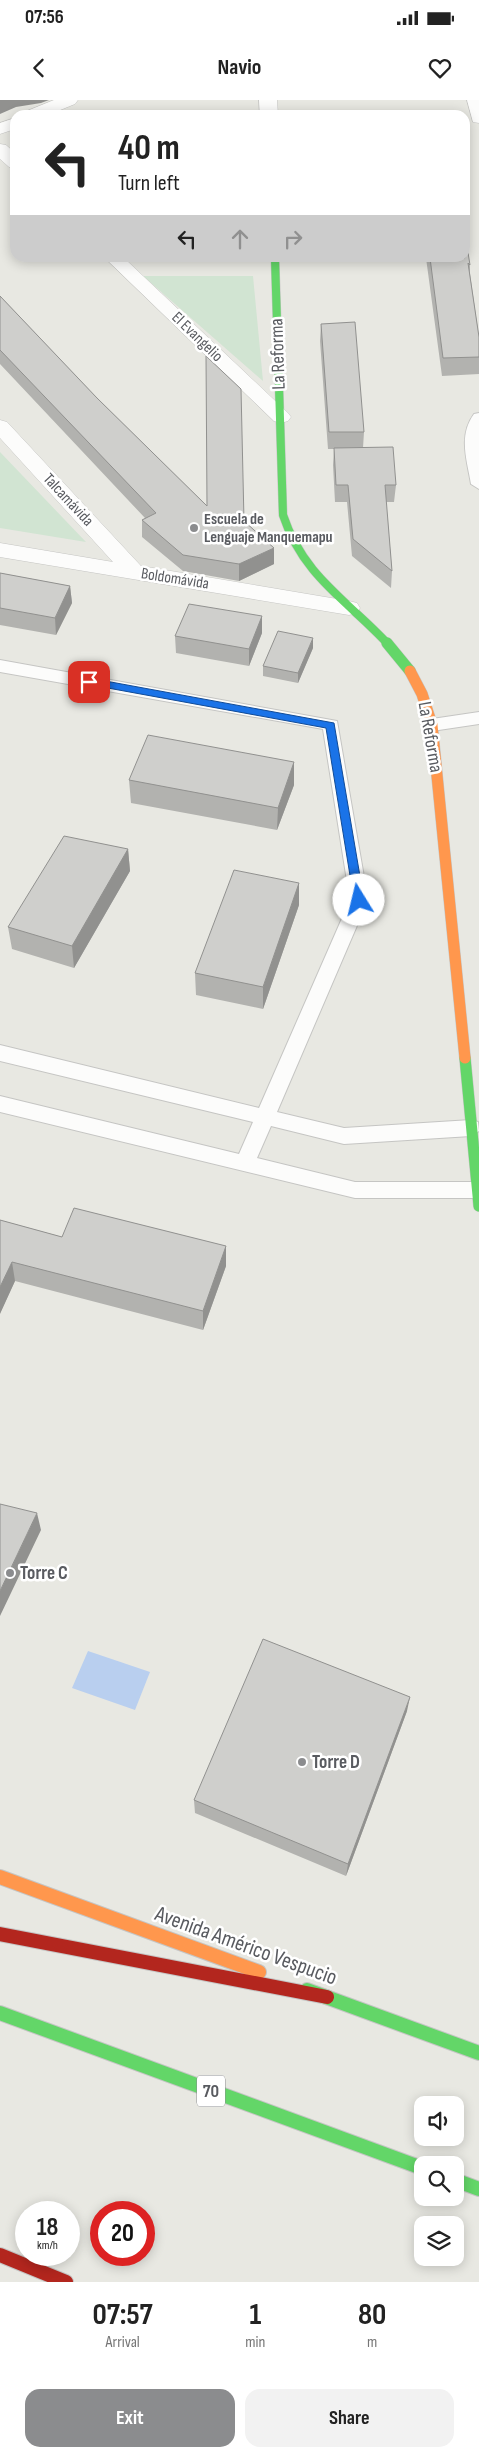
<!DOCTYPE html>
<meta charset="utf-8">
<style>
:root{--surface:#fff;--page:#f2f2f2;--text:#222;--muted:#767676;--accent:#8b8c8e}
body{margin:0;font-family:"Sofia Sans Condensed",sans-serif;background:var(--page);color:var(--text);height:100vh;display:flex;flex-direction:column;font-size:19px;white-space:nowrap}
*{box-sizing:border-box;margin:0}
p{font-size:16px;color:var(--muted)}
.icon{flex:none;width:28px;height:28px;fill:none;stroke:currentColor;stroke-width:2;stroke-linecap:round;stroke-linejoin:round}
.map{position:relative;height:2182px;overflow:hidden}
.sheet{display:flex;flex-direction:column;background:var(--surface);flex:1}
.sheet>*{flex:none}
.top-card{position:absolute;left:10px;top:10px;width:460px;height:152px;border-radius:15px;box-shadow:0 2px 12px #0003;background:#fff;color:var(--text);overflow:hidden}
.controls{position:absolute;left:414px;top:1996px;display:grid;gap:10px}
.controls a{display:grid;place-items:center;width:50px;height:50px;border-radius:10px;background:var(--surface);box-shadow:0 2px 12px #0003;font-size:25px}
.speed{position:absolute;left:15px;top:2101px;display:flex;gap:10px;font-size:25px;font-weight:700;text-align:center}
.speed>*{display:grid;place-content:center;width:65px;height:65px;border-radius:50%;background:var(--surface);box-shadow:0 2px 12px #0003;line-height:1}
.speed small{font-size:12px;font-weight:400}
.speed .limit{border:8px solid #d22;background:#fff;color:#111}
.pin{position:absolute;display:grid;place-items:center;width:42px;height:42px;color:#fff;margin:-21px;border-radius:10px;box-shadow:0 2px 8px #0006}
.me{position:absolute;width:55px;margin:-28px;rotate:351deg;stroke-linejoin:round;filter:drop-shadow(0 0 4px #0008)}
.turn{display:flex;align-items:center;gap:18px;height:105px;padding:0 25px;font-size:22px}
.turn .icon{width:65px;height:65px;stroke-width:2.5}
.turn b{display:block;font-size:35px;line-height:42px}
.lanes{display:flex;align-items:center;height:48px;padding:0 25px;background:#0003;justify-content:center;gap:25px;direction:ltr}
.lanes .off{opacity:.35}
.eta{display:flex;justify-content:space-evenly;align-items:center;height:85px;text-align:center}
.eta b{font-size:30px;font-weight:700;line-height:35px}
.primary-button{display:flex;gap:10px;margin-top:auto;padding:10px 25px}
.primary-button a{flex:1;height:58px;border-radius:15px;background:var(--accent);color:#fff;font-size:20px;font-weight:700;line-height:58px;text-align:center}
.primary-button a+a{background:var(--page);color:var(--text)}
.status{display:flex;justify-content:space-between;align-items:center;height:35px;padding:0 25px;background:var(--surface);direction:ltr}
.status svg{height:14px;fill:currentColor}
header{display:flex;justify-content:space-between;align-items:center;height:65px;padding:0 25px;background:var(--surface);font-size:22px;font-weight:700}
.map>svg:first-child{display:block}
.green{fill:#d1e4d2}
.water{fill:#b9cfef}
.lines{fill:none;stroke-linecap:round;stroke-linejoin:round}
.lane-casing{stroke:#c5c5c3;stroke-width:2}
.street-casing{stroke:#c5c5c3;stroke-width:1}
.fast-far2-casing{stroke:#c5c5c4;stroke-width:9}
.fast-far1-casing{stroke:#c5c5c4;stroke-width:12}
.fast-casing{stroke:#c5c5c4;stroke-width:16}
.slow-far1-casing{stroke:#c5c5c4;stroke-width:12}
.slow-casing{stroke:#c5c5c4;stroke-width:16}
.jam-casing{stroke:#c5c5c4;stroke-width:16}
.lane{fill:#fcfcfb;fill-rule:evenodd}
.street{fill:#fcfcfb;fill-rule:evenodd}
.fast-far2{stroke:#63d668;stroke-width:8}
.fast-far1{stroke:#63d668;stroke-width:11}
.fast{stroke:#63d668;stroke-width:14}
.slow-far1{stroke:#ff974d;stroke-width:11}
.slow{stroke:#ff974d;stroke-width:14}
.jam{stroke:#b3261e;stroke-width:14}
.wall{fill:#b2b2af}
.shaded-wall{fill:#91918f}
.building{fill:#cfcfcc;stroke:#91918f}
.route{fill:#1a73e8;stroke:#114b97}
.poi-dot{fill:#8b8c8e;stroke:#fff;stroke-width:2}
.labels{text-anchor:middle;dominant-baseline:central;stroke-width:5;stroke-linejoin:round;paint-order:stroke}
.far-street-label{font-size:16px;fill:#595b60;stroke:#fff}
.far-poi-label{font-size:16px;font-weight:bold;fill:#595b60;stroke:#fff;text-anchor:start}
.shield{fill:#fff;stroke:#8b8c90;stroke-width:1}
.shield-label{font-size:18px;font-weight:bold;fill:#595b60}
.street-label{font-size:19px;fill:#595b60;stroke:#fff}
.poi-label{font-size:19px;font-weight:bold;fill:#595b60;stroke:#fff;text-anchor:start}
.near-street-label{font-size:22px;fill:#595b60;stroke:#fff}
</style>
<div class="status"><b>07:56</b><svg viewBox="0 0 49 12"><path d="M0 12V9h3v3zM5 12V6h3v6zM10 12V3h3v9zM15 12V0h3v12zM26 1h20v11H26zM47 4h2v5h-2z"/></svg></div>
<header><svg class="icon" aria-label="back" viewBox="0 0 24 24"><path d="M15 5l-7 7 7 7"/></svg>Navio<svg class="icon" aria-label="heart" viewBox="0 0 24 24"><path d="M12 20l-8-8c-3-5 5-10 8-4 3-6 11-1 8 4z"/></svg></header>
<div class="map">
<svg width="479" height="2182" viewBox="0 0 479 2182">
<rect width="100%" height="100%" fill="#e8e8e2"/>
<path class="green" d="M143,176H253L263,281Z
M0,352L86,442L0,428Z"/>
<path class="water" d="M88,1551L150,1572L135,1610L72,1588Z"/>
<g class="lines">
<g class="lane-casing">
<path id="lane" d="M479,313V389L471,384C467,360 458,336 474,314Z
M0,560L337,621L368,800L277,1012L344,1028L471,1020L478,1022L479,1031L471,1036L344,1044L271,1026L257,1058L355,1082H478L479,1098H355L0,1012V996L239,1054L253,1022L0,961V945L259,1008L350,800L323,629L0,572Z
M479,612V624L432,631L426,629L424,625L426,621L432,619Z"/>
</g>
<g class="street-casing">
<path id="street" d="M54,0H78L75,4L48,15H24L27,11Z
M259,0H277L278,15H260Z
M467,0H479V23L473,22Z
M15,18V29L0,34V23Z
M0,44L6,45L15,53V68L9,67L0,59Z
M105,158H124L288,313L291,317L288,321L281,323L274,321Z
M0,320L7,322L141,466L349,501L357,503L360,508L357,513L349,515L0,457V443L113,462L0,338Z"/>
</g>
<g class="fast-far2-casing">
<path id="fast-far2" d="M275,158L283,415C303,476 347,500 388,544"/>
</g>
<g class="fast-far1-casing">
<path id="fast-far1" d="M387,543L410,571
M465,958L479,1106"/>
</g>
<g class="fast-casing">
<path id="fast" d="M307,1890L479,1953
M0,1913L422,2068
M455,2080L479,2089"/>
</g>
<g class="slow-far1-casing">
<path id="slow-far1" d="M410,571L422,594L432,625L465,958"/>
</g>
<g class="slow-casing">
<path id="slow" d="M0,1777L259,1872"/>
</g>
<g class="jam-casing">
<path id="jam" d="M0,1834L327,1897
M0,2155L66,2182"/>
</g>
<use href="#lane" class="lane"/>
<use href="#street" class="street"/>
<use href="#fast-far2" class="fast-far2"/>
<use href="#fast-far1" class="fast-far1"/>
<use href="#fast" class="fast"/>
<use href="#slow-far1" class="slow-far1"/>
<use href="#slow" class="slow"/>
<use href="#jam" class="jam"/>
</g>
<path class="wall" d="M426,158H465L470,165V174L479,237V274L442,276Z
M0,196L97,298L207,406L244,421L274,448V464L239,481L183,471L142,437V420L145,418L0,264Z
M321,224L364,332L363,348L396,385L394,402H386L392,471L391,488L352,456L347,402H335L333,365L334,349H328L320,241Z
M0,473L70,486L72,503L56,535L0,525Z
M262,516V533L249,566L176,553L175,536Z
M313,548L298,583L263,576V566Z
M294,662V685L277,730L131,703L129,680Z
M128,749L130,771L74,868L12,849L8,827Z
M299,783V805L263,909L196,895L195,873Z
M0,1120L62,1137L226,1146V1166L203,1230L15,1181L0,1213Z
M407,1611L346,1776L195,1713L194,1700Z"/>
<path class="shaded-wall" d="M0,0H49L41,3L16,7L0,14Z
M274,448V464L239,481V464Z
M70,486L72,503L56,535L55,518Z
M262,516V533L249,566V549Z
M313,538V548L298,583V573Z
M294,662V685L277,730L278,708Z
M128,749L130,771L74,868L72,846Z
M299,783V805L263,909V887Z
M226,1146V1166L203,1230V1211Z
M12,1162L15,1181L0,1214V1187Z
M37,1413L41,1430L0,1516V1491Z
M410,1597L407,1611L346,1776L348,1764Z"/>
<path class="building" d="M465,134L470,165L468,163L479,237V257L443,258L430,158H465Z
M0,196L97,298L207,406L206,256L241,289L244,421L274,448L239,464L183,455L142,420L156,413L0,250Z
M355,222L364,332H329L321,224Z
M393,347L396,385H385L392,471L353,439L348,385H336L334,348Z
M0,473L70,486L55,518L0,508Z
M189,504L262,516L249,549L175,536Z
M278,531L313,538L298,573L263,566Z
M148,635L294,662L278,708L129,680Z
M64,736L128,749L72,846L8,827Z
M234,770L299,783L263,887L195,873Z
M74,1108L226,1146L203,1211L12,1162L0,1187V1120L62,1137Z
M0,1404L37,1413L0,1491Z
M263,1539L410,1597L348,1764L194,1700Z"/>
<path class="route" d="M89,578L334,623L364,800L362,803H355L354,800L326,628L86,584V579Z"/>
<g class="poi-dot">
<circle cx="194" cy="428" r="5"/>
<circle cx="10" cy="1473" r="5"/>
<circle cx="302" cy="1662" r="5"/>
</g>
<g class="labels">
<g class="far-street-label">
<text transform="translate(197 237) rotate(44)">El Evangelio</text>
<text transform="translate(68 400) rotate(47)">Talcamávida</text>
<text transform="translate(175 479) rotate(9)">Boldomávida</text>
</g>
<g class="far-poi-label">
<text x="204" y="419">Escuela de<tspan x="204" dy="18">Lenguaje Manquemapu</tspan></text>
</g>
<rect class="shield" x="197" y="1975.5" width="28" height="31" rx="4"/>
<g class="shield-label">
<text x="211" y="1991">70</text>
</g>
<g class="street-label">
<text transform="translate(278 254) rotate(-92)">La Reforma</text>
<text transform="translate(430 637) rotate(80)">La Reforma</text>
</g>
<g class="poi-label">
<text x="20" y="1473">Torre C</text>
<text x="312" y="1662">Torre D</text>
</g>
<g class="near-street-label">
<text transform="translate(246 1846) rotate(20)">Avenida Américo Vespucio</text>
</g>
</g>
</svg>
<div class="controls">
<a><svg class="icon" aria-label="sound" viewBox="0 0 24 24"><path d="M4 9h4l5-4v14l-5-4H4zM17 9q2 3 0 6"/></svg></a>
<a><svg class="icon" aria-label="search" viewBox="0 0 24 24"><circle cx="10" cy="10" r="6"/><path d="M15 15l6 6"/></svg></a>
<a><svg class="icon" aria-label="layers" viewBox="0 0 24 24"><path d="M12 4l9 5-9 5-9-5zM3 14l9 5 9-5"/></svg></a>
</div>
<div class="speed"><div>18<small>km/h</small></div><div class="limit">20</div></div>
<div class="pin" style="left:89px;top:582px;background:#d93025"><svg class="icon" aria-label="arrive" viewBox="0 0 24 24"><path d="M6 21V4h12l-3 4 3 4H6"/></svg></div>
<svg class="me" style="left:359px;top:800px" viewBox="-20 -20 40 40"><circle r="19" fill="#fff"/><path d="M0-13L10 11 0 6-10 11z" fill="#1a73e8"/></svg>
<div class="top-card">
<div class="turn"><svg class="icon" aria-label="left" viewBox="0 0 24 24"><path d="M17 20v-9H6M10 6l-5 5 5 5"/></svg><div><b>40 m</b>Turn left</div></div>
<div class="lanes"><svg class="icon" aria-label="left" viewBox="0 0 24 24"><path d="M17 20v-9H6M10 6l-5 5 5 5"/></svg><svg class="icon off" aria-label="ahead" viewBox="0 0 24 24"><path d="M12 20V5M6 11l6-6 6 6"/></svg><svg class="icon off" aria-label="right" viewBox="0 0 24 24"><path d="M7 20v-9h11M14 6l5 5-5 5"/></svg></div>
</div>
</div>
<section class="sheet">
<div class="eta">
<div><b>07:57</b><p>Arrival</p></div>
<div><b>1</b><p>min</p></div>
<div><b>80</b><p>m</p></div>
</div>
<div class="primary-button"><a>Exit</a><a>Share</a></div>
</section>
